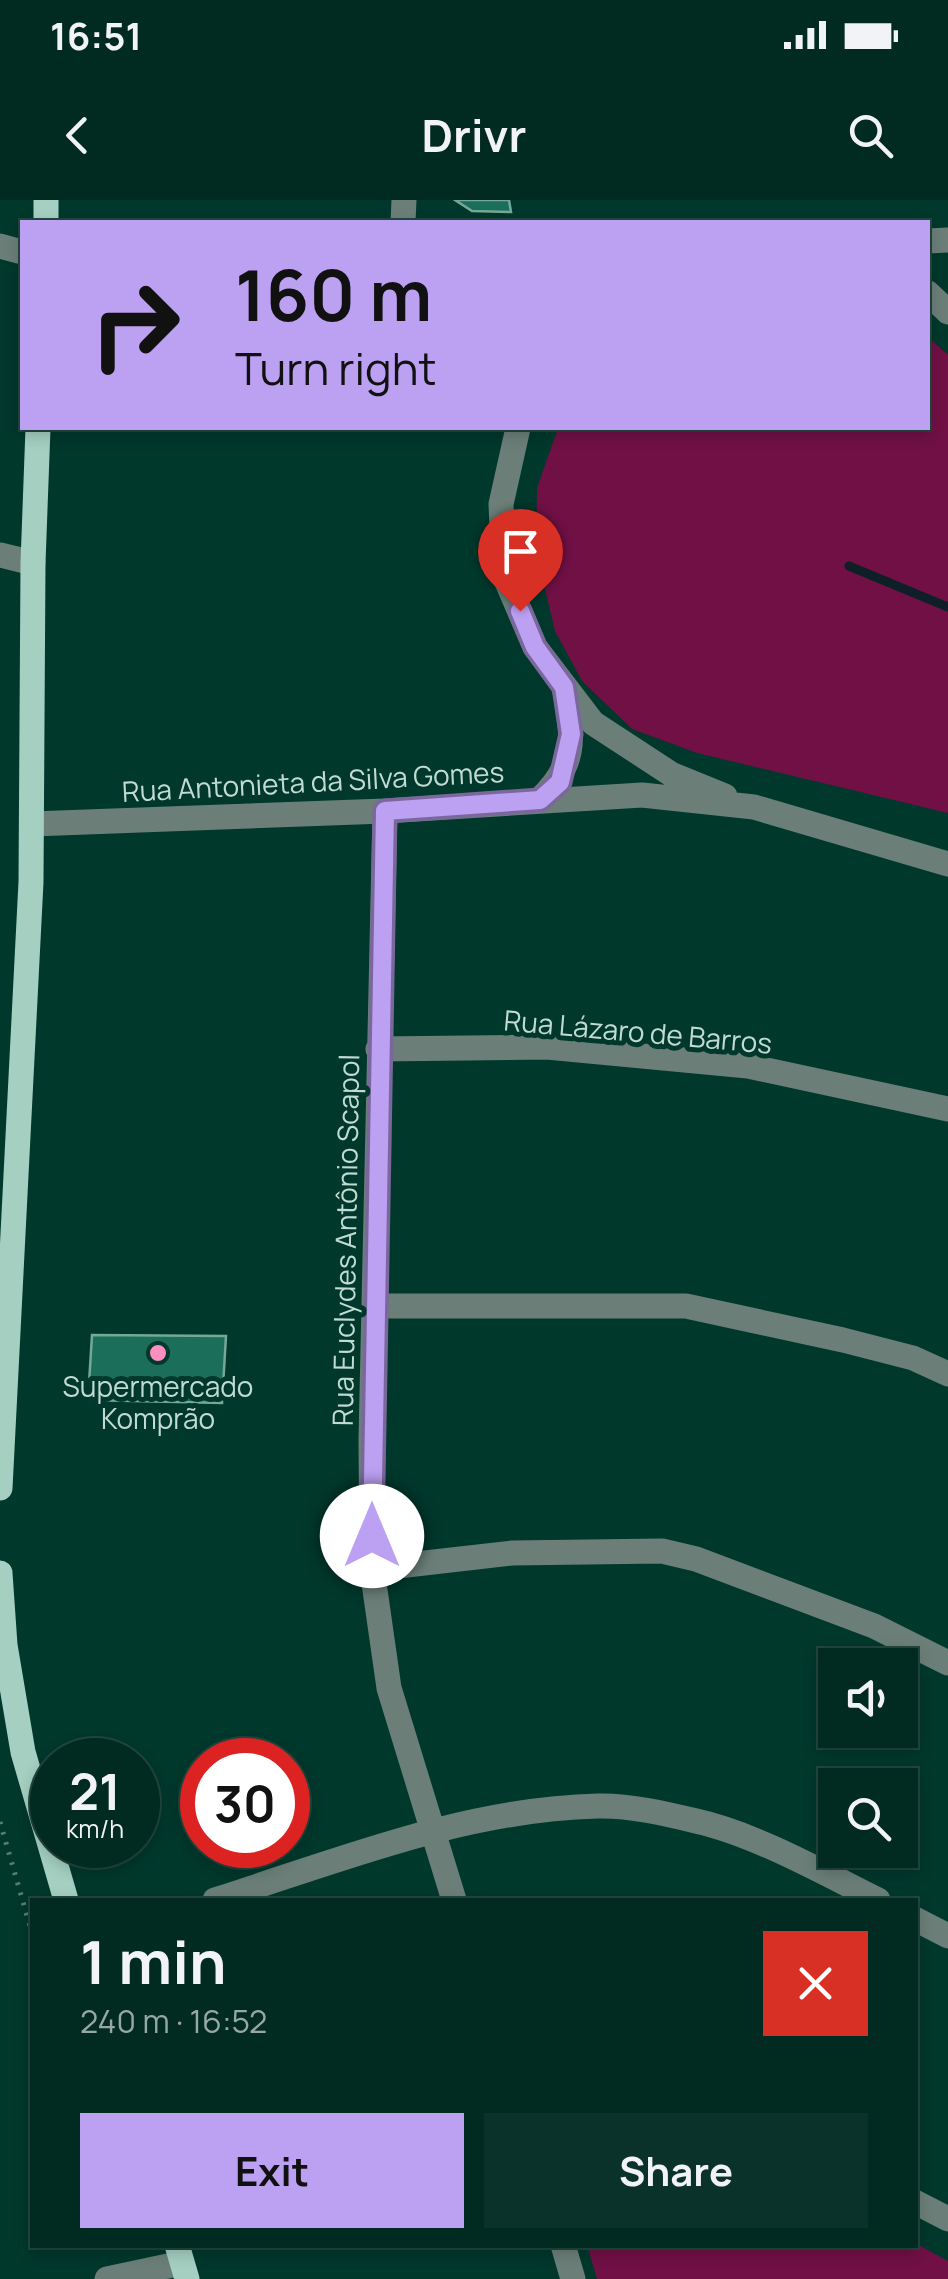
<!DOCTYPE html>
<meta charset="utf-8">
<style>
:root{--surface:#012a21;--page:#0b322a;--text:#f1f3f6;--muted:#96a7a5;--line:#23463f;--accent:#bca0f2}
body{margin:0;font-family:Manrope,sans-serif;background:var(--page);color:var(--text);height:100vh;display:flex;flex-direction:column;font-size:38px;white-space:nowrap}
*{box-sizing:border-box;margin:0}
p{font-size:32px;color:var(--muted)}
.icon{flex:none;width:55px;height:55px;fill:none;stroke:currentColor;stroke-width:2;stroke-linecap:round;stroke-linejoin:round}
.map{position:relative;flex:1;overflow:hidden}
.details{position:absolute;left:30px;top:1698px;width:888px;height:350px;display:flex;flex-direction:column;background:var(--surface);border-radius:0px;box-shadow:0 5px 15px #0003,0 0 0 2px var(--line)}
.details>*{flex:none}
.top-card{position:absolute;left:20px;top:20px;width:910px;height:210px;border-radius:0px;box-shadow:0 5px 15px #0003,0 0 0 2px var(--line);background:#bca0f2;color:#111;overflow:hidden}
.buttons{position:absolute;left:818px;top:1448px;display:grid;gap:20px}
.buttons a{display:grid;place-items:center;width:100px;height:100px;border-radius:0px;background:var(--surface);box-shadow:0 5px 15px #0003,0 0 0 2px var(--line);font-size:50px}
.speed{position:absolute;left:30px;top:1538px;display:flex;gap:20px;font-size:50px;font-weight:700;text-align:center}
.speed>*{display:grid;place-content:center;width:130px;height:130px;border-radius:50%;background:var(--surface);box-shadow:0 5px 15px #0003,0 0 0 2px var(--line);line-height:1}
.speed small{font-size:25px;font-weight:400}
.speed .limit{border:15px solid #d22;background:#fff;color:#111}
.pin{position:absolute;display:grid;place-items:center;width:85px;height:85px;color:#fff;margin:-102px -42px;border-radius:50% 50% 50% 0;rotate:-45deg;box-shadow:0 0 10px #0007}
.pin .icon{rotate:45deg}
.me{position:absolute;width:110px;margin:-55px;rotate:0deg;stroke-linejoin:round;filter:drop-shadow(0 0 8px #0008)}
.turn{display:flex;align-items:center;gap:35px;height:210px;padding:0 50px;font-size:45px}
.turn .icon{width:130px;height:130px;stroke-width:2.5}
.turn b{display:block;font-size:70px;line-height:85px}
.round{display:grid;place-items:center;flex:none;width:105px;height:105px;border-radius:0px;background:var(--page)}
.overview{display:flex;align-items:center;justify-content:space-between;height:170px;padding:0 50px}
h1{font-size:60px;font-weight:700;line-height:75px}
.button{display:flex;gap:20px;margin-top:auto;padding:20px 50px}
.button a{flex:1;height:115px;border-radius:0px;background:var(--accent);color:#111;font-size:40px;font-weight:700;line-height:115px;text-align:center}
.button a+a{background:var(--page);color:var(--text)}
.status{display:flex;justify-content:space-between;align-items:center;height:70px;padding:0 50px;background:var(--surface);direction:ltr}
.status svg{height:28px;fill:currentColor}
header{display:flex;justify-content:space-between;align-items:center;height:130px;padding:0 50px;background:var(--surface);font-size:45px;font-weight:700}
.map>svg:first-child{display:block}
.green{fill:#701045}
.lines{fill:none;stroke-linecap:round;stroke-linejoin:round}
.stream{stroke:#0f1f28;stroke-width:9}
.building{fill:#1b6e5a;stroke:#76a898;stroke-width:2.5}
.path{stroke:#557f74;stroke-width:5;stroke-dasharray:2.5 8;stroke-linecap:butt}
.minor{stroke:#6b7f78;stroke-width:25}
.major{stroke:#a4cfc1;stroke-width:25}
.route-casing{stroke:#7a689d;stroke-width:25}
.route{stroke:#bca0f2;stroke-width:18}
.poi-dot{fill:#fd8ec0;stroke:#01382c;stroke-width:4}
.labels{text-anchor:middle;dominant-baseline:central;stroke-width:10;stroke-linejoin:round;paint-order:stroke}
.street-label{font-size:28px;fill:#c2dbd2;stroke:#01382c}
.poi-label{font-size:28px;fill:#c2dbd2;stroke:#01382c}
</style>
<div class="status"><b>16:51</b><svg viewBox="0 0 49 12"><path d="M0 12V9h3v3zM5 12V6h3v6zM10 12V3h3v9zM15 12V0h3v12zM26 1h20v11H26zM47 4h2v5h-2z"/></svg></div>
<header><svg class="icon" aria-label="back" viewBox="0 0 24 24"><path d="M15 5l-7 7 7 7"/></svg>Drivr<svg class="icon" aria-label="search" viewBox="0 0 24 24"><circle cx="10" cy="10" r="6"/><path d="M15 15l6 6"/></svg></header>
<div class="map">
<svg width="948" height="2079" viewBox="0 0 948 2079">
<rect width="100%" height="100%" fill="#01382c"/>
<path class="green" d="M928,137L948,155V613L697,553L632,529L582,481L555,431L536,352L537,288L558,228H928Z
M915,2043L948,2061V2079H597L587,2045Z"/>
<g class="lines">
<path class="stream" d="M849,366L948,407"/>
</g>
<path class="building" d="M455,0H509L511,12L472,11Z
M92,1135L226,1136L222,1203L88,1200Z"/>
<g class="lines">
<path class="path" d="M0,1622L32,1733"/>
<path class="minor" d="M403,22L404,0
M928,41L948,40
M0,46L22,52
M928,93L948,112
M518,228L501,304L504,375L535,447L593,523L671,574L725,596
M0,355L33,363
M539,600C576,566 574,539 565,492
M385,611L371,1239L372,1369L389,1488L454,1700
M32,624L385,611L642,595L754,607L948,664
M378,849L547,847L748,866L948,909
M375,1106H686L843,1140L913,1158L948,1174
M372,1369L512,1353L662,1351L696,1359L874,1426L948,1463
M215,1700C340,1660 466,1609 598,1606C629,1605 667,1614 696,1621C755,1634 824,1673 878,1700
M915,1719L948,1736
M915,2002L948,2019
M563,2045L573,2079
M107,2079L182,2063"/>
<path class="major" d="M46,22V0
M0,1288L31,682L33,363L38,228
M0,1373L5,1445L23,1552L66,1700
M177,2045L187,2079"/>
</g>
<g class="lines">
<g class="route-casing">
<path id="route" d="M372,1336L385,611L540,600L560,582L571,534L564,487L535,447L520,411"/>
</g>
<use href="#route" class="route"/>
</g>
<circle class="poi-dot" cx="158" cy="1153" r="10"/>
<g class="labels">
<g class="street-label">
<text transform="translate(313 581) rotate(-3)">Rua Antonieta da Silva Gomes</text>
<text transform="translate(638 831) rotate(5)">Rua Lázaro de Barros</text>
<text transform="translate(345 1040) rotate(-89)">Rua Euclydes Antônio Scapol</text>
</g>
<g class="poi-label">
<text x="158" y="1186">Supermercado<tspan x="158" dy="32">Komprão</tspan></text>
</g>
</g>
</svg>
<div class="buttons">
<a><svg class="icon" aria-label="sound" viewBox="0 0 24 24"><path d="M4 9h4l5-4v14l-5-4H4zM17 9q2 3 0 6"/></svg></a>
<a><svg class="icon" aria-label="search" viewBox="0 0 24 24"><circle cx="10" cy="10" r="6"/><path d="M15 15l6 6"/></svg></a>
</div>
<div class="speed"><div>21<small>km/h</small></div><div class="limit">30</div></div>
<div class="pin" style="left:520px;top:411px;background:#d93025"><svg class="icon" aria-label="arrive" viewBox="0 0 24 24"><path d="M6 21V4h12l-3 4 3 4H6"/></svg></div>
<svg class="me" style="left:372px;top:1336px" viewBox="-20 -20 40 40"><circle r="19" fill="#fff"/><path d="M0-13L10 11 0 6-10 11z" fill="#bca0f2"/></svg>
<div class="top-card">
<div class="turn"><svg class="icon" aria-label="right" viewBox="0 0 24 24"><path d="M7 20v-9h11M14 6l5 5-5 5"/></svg><div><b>160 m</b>Turn right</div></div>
</div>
<section class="details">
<div class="overview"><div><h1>1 min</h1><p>240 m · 16:52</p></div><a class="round" style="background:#d93025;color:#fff"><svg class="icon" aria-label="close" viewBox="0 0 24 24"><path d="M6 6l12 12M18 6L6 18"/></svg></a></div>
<div class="button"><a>Exit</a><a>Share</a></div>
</section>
</div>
